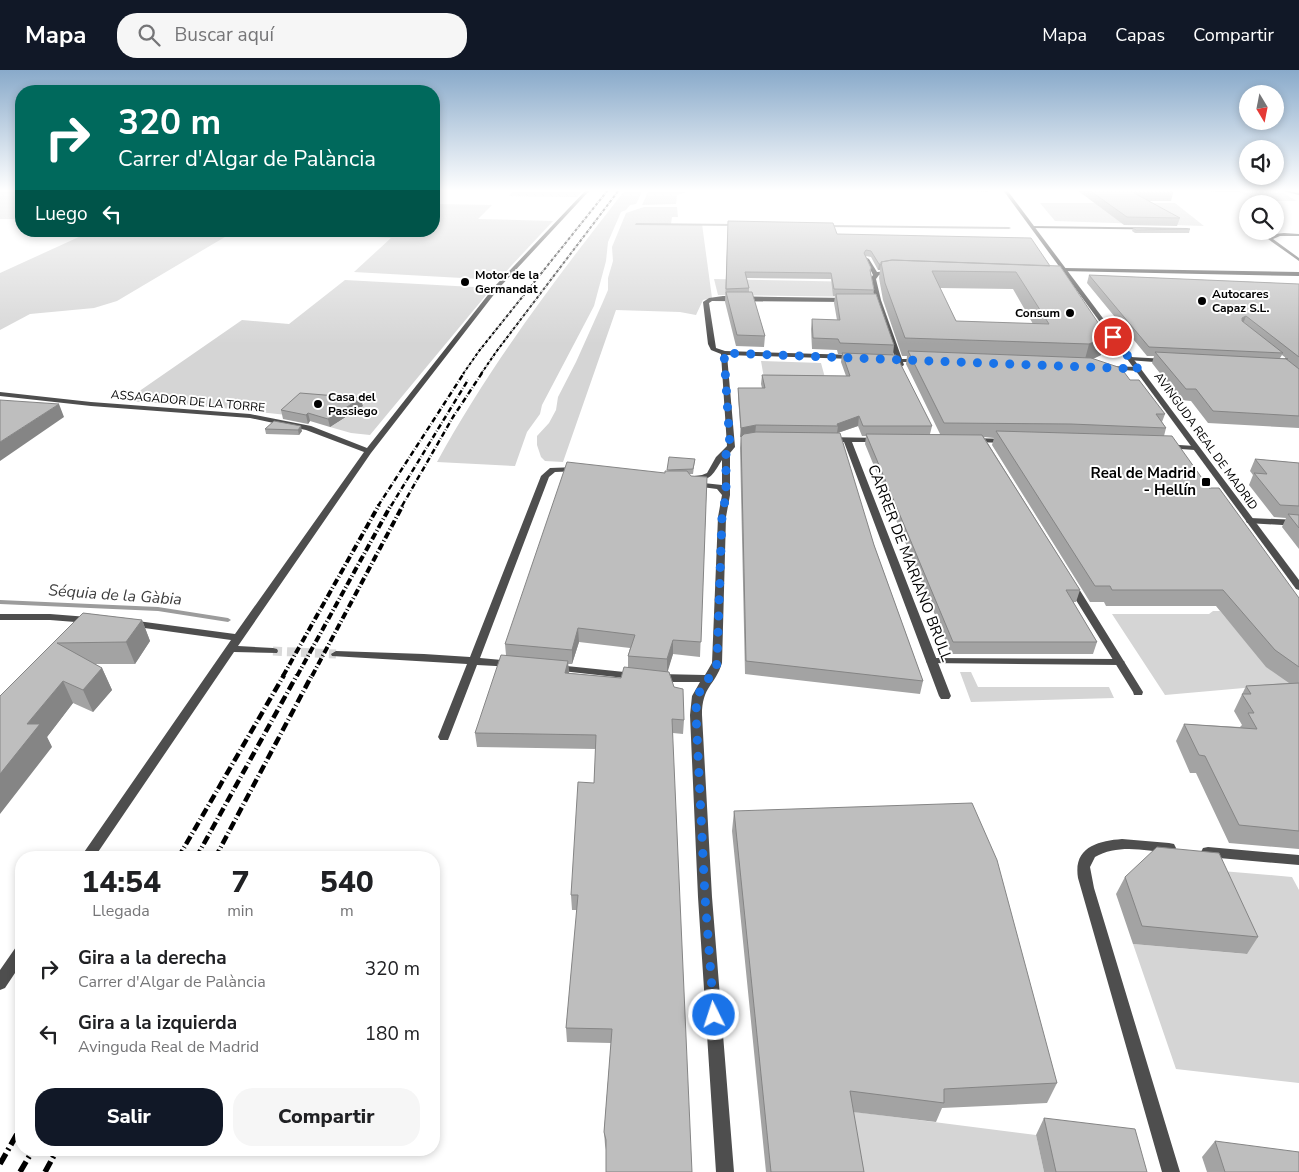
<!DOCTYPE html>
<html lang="es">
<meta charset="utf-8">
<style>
:root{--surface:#fff;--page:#f6f6f6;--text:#202124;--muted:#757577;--accent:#111827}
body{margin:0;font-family:"Nunito Sans",sans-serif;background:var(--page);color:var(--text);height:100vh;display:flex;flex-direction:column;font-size:19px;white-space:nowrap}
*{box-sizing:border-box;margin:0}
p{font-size:16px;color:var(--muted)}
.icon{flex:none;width:28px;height:28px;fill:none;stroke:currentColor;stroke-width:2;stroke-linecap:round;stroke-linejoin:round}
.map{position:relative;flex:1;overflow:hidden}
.sheet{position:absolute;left:15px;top:781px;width:425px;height:305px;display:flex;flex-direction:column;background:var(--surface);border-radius:20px;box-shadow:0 2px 8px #0003}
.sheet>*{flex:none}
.hud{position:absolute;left:15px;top:15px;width:425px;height:152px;border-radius:20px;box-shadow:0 2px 8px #0003;background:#00695c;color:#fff;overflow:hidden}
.needle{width:32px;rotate:170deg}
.fabs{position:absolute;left:1239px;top:15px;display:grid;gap:10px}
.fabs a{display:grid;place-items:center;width:45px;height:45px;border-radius:50%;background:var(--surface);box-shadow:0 2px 8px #0003;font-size:25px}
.pin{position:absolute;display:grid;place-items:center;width:42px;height:42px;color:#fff;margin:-21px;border:2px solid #fff;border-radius:50%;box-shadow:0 1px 5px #0007}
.me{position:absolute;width:55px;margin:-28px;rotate:356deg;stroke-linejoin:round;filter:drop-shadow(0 0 4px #0008)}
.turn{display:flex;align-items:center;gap:18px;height:105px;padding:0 20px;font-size:22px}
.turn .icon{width:65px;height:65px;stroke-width:2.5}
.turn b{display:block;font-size:35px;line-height:42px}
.then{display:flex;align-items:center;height:48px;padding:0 20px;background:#0003;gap:10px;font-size:19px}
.eta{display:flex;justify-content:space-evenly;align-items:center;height:85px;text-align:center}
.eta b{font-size:30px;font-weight:800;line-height:35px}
.primary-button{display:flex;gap:10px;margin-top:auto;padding:10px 20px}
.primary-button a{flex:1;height:58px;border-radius:20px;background:var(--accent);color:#fff;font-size:20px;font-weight:800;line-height:58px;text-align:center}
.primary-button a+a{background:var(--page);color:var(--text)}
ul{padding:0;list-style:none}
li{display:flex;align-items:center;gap:15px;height:65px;padding:0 20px}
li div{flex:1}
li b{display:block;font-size:19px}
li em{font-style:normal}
header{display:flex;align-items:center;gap:30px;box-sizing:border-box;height:70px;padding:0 25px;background:var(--accent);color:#fff}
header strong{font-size:24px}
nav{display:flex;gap:28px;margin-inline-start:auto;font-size:18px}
.search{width:350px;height:45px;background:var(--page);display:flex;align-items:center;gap:12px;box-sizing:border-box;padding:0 18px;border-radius:20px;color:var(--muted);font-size:19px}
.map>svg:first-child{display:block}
.green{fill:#d5d5d5}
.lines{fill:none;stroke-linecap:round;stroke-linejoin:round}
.stream{fill:#9c9c9c;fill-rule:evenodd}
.minor-tunnel{stroke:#d9d9d9;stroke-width:9;stroke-dasharray:9 5;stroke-linecap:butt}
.service{fill:#4e4e4e;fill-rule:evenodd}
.pedestrian{fill:#4e4e4e;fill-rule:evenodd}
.minor{fill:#4e4e4e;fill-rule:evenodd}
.tertiary{fill:#4e4e4e;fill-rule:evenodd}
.rail-far4{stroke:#000;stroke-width:2;stroke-dasharray:3 1 0.5 1;stroke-linecap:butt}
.rail-far3{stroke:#000;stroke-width:2.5;stroke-dasharray:5.5 2 0.5 2;stroke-linecap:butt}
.rail-far2{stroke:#000;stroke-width:4;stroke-dasharray:7 2.5 1 2.5;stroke-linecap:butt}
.rail-far1{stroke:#000;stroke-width:4.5;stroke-dasharray:9 3 1 3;stroke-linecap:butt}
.rail{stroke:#000;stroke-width:5.5;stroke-dasharray:12 4 2 4;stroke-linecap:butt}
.wall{fill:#a3a3a3;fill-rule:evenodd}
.shaded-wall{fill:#858585}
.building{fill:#bebebe;stroke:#858585;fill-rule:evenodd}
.route{stroke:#1a73e8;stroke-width:9;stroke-dasharray:0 16.2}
.poi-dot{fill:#000;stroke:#fff;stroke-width:2}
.labels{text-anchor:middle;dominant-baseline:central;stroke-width:4;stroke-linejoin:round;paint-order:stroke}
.far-poi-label{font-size:12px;font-weight:bold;fill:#000;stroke:#fff;text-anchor:start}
.far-street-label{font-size:12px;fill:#000;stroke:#fff}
.poi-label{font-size:15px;font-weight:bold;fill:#000;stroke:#fff;text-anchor:end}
.street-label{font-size:15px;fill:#000;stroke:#fff}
.water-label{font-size:16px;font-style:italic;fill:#3d3d3d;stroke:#fff}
</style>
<header>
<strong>Mapa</strong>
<div class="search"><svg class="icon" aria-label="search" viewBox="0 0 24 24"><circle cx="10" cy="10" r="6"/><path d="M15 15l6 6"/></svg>Buscar aquí</div>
<nav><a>Mapa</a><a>Capas</a><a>Compartir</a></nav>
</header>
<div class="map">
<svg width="1299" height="1102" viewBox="0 0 1299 1102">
<rect width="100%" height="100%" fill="#fff"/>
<path class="green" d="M0,120H21V149H0Z
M513,120H583L577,127L509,126Z
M625,120H643L636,134L630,135L626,140L621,142L608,172L606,191L594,236L542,335L540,344L527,362L515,396L437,392C490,295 557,207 625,120Z
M649,120H684L685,123L677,125L676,134L642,135Z
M1240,122L1283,123L1297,131H1257Z
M1040,133H1175L1204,156L1055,151Z
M434,134L492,135L478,149L553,151L498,210L354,202L391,168L375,167V161H434Z
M644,137H677L678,147H672L671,154H702L712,228L703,230L696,245L680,242L616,240L563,392L545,391L541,387L537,375V366L549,353L556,340L558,327L576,292L602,234L608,220V208L613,191L612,177L626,143Z
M92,161H235L117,231L94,238L30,244L0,260V203Z
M714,209L861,212L866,227L718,225Z
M345,210L492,218L370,365L351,363L330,357L358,340L366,331L307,327L287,345L202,336L125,331L242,250L289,254Z
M761,291L821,293L827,315L765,314Z
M1213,541H1220L1249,575L1299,613L1165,625L1112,544H1209Z
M960,602H971L978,617H1109L1114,628L971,632Z
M1210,800L1292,807L1299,820V1013L1176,999L1133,874L1246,884Z
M832,1039L1036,1065L1044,1102H855Z"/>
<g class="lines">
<path class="stream" d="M636,153L736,154L738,155L736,156L635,155Z
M826,155L1009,157L1011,158L1009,159L827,157Z
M0,530L158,537L228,548L231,550L228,552L158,541L0,534Z"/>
<path class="minor-tunnel" d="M273,581L336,584"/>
<path class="service" d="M1030,156L1187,158L1189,159L1187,160L1032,158Z"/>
<path class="pedestrian" d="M1151,120H1240L1241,121L1239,122Z
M1064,198L1299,202V206L1062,201Z
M1130,287L1167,289L1170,291L1167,293L1128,290L1127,289Z
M1250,448L1299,450V456L1247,453L1246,451L1247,449Z
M931,588L1120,589L1125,592L1120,595L927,593L926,591L927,589Z"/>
<path class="minor" d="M586,120H590L499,218L371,383L238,576L273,578L277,579L278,581L277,583L234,582L94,788H80L231,570L130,556L125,553L126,551L130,550L235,564L364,382L306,360L250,348L91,336L0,326V322L91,332L250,344L311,356L367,378L495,216Z
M1282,120L1299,123V125L1283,121Z
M1284,163L1299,164V166H1280L1273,169L1299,188V191L1268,169L1275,164Z
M867,188L869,189L877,202L893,201L896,203L879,205L876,209L881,230L902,289H919L922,291L921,292H903L904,295L901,297L899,296L897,292H886L883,290L886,288H895L875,230L870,209L873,205L865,189Z
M723,226L847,228L850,230L847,232L712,231L709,233L716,278L725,281L854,285L857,287L854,289L727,285L735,377L730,383V425L726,447L722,593C715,616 702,616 702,645L712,827L734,1102H716L698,827L690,645L692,626L700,612H659L654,608L659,604L705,605L712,593L718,447L722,425L717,419L694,416L690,414L694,412L722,415V390C711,407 712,410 690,411L686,409L687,407L702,405L707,403L716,387L727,376L721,284L711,280L708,274L703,232L709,228Z
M1109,296L1138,297L1141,299L1138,301L1107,299V297Z
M826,367L879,368L883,370L879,372H852L951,626L949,629H941L939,626L844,372L826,371Z
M971,368L1007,369L1011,371L1007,373L974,372L970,370Z
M1163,374L1195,376L1199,378L1195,380L1166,378L1162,376Z
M577,397L581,399L580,401L555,402L549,407L480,588L513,591L518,594L513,597L477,595L448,670H440L438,667L467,594L332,586L331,584L336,581L424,584L470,587L541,406L550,398Z
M1071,511L1076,514L1143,622L1142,625H1134L1133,622L1066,514Z
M0,544H50L88,547L93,550L88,553L50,550H0Z
M557,595L634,603L639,606L634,609L553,600L552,598Z
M1122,769L1169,773L1174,774L1176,778L1174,782L1169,783C1145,780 1117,774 1095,787L1090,797L1094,818L1180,1102H1162L1078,808C1073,777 1098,771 1122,769Z
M1208,777L1299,785V795L1208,787L1203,786L1201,782L1203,778Z
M21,876V894L5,918L0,920V900L16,877Z"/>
<path class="tertiary" d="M1003,120H1007L1299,510V520L1296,519Z"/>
<path class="rail-far4" d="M463,304L479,281L608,120
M481,304L496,282L619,120"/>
<path class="rail-far3" d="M378,436L464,303
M391,436L468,310
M402,436L453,347L482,303"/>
<path class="rail-far2" d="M283,606L379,435
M297,606L391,435
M312,606L403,435"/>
<path class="rail-far1" d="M178,788L284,605
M196,788L297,605
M215,788L312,605"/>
<path class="rail" d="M0,1094L21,1057
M20,1102L33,1080
M45,1102L57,1080"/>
</g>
<path class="wall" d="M959,120H989L988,122L960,121Z
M1077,120H1169L1173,123L1171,131H1148L1180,148L1177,156L1124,155Z
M728,151L837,164L1050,196L1107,266L1101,285L1093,289L1130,310L1165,344L1162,352L1166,358L1164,366L1209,418L1299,528V779L1229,773L1196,703H1190L1176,671L1184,654L1240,657L1242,655L1234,641L1246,616L1289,613L1266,597L1216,536H1106L1104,532H1090L992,375L994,368L984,367L1080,520L1076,532H1073L1097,572L1093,584H951L865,374L866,366H862L858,356L838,363L874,475L923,611L920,624L745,604L740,378L741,367L738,327V318H762L761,314L762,305L846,306L841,292L842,284H838L837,280L812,279L811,259L812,249L837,250L834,233L835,226H833L831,209L746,208L749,218V222L765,266L764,277L736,276L725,232ZM866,186L871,187L878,200H880L879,208L883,230L902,286H907L906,294L940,364H930L932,356L893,285L894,275L873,224L874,220L871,204V198ZM940,218L1013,219L1033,254L956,251Z
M1133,158L1190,159L1189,163H1135L1132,161Z
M1089,205L1299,214V299L1288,290L1299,299V358L1208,353L1191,331L1181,330L1152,293L1154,286H1147L1087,213ZM1282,285L1286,288H1280Z
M363,336L330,357L310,351L308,354L283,349L281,340Z
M274,351L302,361L299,365L266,364L265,359Z
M695,389L693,404H689L691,406L707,407L700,587L673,584L667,601L684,650L683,664L673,663L606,1080L605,1075L604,1062L611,973L567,972L566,958L577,840H572L571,825L594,713L596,679L477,677L475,663L506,585L505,574L667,401ZM579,572L630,578L628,586V598L621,608L569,603L568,594H572Z
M1255,389L1299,393V479L1282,457L1286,448L1274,447L1249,415L1253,405L1250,401Z
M83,543L142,550L150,571L135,594H95L102,598L112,620L93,642L73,633L47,667L52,677L0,626Z
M734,741L1057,1013L1047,1033L942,1038L936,1052L853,1042L864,1102H766L732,761Z
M1125,807L1258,867L1247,884L1133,874L1116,824Z
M1044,1048L1147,1102H1044L1036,1065Z
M1215,1071L1299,1102H1207L1202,1087Z"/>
<path class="shaded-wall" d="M879,194H881L880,200H878Z
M1246,246L1243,254L1239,256L1242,248Z
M1107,266L1101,285L1084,293L1089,274Z
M361,328L363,336L330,357L328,349Z
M59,334L64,347L0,391V372Z
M308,343L310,351L308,354L306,345Z
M859,346L858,356L837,363L838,356L837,354Z
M756,355L755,365L740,367L741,358Z
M301,356L302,361L299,365L298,360Z
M142,550L150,571L135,594L126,572Z
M578,558L579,572L572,594V580Z
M673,570V584L667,604V589Z
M568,591L569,605L565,603Z
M102,598L112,620L93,642L83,620Z
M63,611L73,633L47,667L52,677L0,744V704L27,654Z"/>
<path class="building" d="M1089,120H1169L1173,123H1134L1180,148L1127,147Z
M728,151L833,153L837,164L1031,168L1050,196L892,190L881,192L882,194H879L871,181L866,180L864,183L871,198L870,200L874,220L834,219L831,203L745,202L749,218L726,219Z
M1133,158L1190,159L1136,160Z
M892,190L1060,196L1107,266L1089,274L905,268L885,213L881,192ZM932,201L1016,202L1049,254L956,251Z
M1089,205L1299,214V287L1246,246L1242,248V251L1283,283L1149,277Z
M726,222H752L765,266L737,265Z
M836,224H876L894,275L840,273L838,269L813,268L812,249L840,250Z
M908,281L1091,288L1121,298L1130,310H1139L1165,344H1156L1166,358L1071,354L944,353Z
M1155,282L1288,289L1285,288L1299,299V346L1213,341L1196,319H1186Z
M842,283L896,285L932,356H863L859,346L837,354L838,356L756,355L741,358L738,318H765L762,305L850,306Z
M300,323L361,328L328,349L308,343L306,345L281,340Z
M0,330L59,334L0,372Z
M274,351L301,356L298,360L265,359Z
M996,361L1172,366L1209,418H1219L1299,528V597L1275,580L1223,520H1112L1110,516H1095Z
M756,362L840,363L874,475L923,611L746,591L741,367L744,364Z
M866,364L982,365L1080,520H1066L1097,572H953Z
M669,387L695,389L693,399L667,400Z
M1255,389L1299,393V436L1280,435L1254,403L1267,404Z
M567,392L665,403V401H687L691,406L707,407L701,572L673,570L667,589L628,586L635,565L578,558L572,580L505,574Z
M1288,444L1299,445V458Z
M83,543L142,550L126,572L57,573L102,598L83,620L63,611L27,654H40L0,704V626Z
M501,585L568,591L565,603L621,608L624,597L669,602L674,617L683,619L684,650L672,649L692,1102H606V1070L604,1062L612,959L566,958L578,825H571L578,712L594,713L596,665L475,663Z
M1299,613V761L1239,755L1205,686L1199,685L1184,654L1257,659L1248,643H1254L1242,624H1251L1246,616Z
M972,733L997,790L1057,1013L944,1019V1033L850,1021L864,1102H771L734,741Z
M1157,777L1219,783L1258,867L1142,856L1125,807Z
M1044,1048L1135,1059L1147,1102H1056Z
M1215,1071L1299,1082V1102H1225Z"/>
<linearGradient id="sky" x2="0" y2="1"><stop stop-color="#89aaca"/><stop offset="0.44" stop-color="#fff"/><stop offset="1" stop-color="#fff" stop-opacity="0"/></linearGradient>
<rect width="1299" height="274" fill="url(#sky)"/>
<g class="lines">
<path class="route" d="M714,945L705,827L696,644C696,636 697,628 700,621C705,611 715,603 717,593L722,447L726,425V383L730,377L724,283L1138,299L1113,267"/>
</g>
<g class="poi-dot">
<circle cx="465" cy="212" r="5"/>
<circle cx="1202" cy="231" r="5"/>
<circle cx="1070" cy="243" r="5"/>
<circle cx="318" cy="334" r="5"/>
<rect x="1201" y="407" width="10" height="10" rx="2.5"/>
</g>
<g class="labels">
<g class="far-poi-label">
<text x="475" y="205">Motor de la<tspan x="475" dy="14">Germandat</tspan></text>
<text x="1212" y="224">Autocares<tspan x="1212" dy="14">Capaz S.L.</tspan></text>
<text x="1060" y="243" text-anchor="end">Consum</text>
<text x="328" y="327">Casa del<tspan x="328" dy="14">Passiego</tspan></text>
</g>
<g class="far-street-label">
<text transform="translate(188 331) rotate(5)">ASSAGADOR DE LA TORRE</text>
<text transform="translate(1206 371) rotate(54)">AVINGUDA REAL DE MADRID</text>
</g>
<g class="poi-label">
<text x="1196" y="403">Real de Madrid<tspan x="1196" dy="17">- Hellín</tspan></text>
</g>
<g class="street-label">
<text transform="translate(910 493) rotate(69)">CARRER DE MARIANO BRULL</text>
</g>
<g class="water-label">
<text transform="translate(115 525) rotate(4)">Séquia de la Gàbia</text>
</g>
</g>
</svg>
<div class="fabs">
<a><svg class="needle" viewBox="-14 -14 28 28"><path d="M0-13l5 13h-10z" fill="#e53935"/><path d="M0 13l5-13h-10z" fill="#757577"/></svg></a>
<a><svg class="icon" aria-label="sound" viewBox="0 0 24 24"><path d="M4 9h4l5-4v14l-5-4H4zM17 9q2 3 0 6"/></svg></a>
<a><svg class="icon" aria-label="search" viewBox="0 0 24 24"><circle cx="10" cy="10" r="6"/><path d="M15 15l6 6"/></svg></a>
</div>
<div class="pin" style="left:1113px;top:267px;background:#d93025"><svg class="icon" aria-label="arrive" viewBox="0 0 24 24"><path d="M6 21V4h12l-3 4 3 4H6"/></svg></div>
<svg class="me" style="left:714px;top:945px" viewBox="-20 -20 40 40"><circle r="17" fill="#1a73e8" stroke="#fff" stroke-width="3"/><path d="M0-11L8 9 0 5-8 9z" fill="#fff"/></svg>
<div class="hud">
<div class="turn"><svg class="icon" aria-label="right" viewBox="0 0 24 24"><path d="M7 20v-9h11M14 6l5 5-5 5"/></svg><div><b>320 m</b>Carrer d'Algar de Palància</div></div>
<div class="then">Luego<svg class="icon" aria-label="left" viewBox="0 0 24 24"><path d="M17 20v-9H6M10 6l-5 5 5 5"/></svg></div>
</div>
<section class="sheet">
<div class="eta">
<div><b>14:54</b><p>Llegada</p></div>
<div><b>7</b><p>min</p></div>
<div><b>540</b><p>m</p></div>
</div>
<ul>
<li><svg class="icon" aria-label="right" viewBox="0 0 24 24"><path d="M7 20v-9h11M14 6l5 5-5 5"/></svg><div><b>Gira a la derecha</b><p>Carrer d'Algar de Palància</p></div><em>320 m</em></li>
<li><svg class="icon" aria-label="left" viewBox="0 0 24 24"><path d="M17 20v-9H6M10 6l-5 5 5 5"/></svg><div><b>Gira a la izquierda</b><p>Avinguda Real de Madrid</p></div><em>180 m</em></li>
</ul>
<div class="primary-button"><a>Salir</a><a>Compartir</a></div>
</section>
</div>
